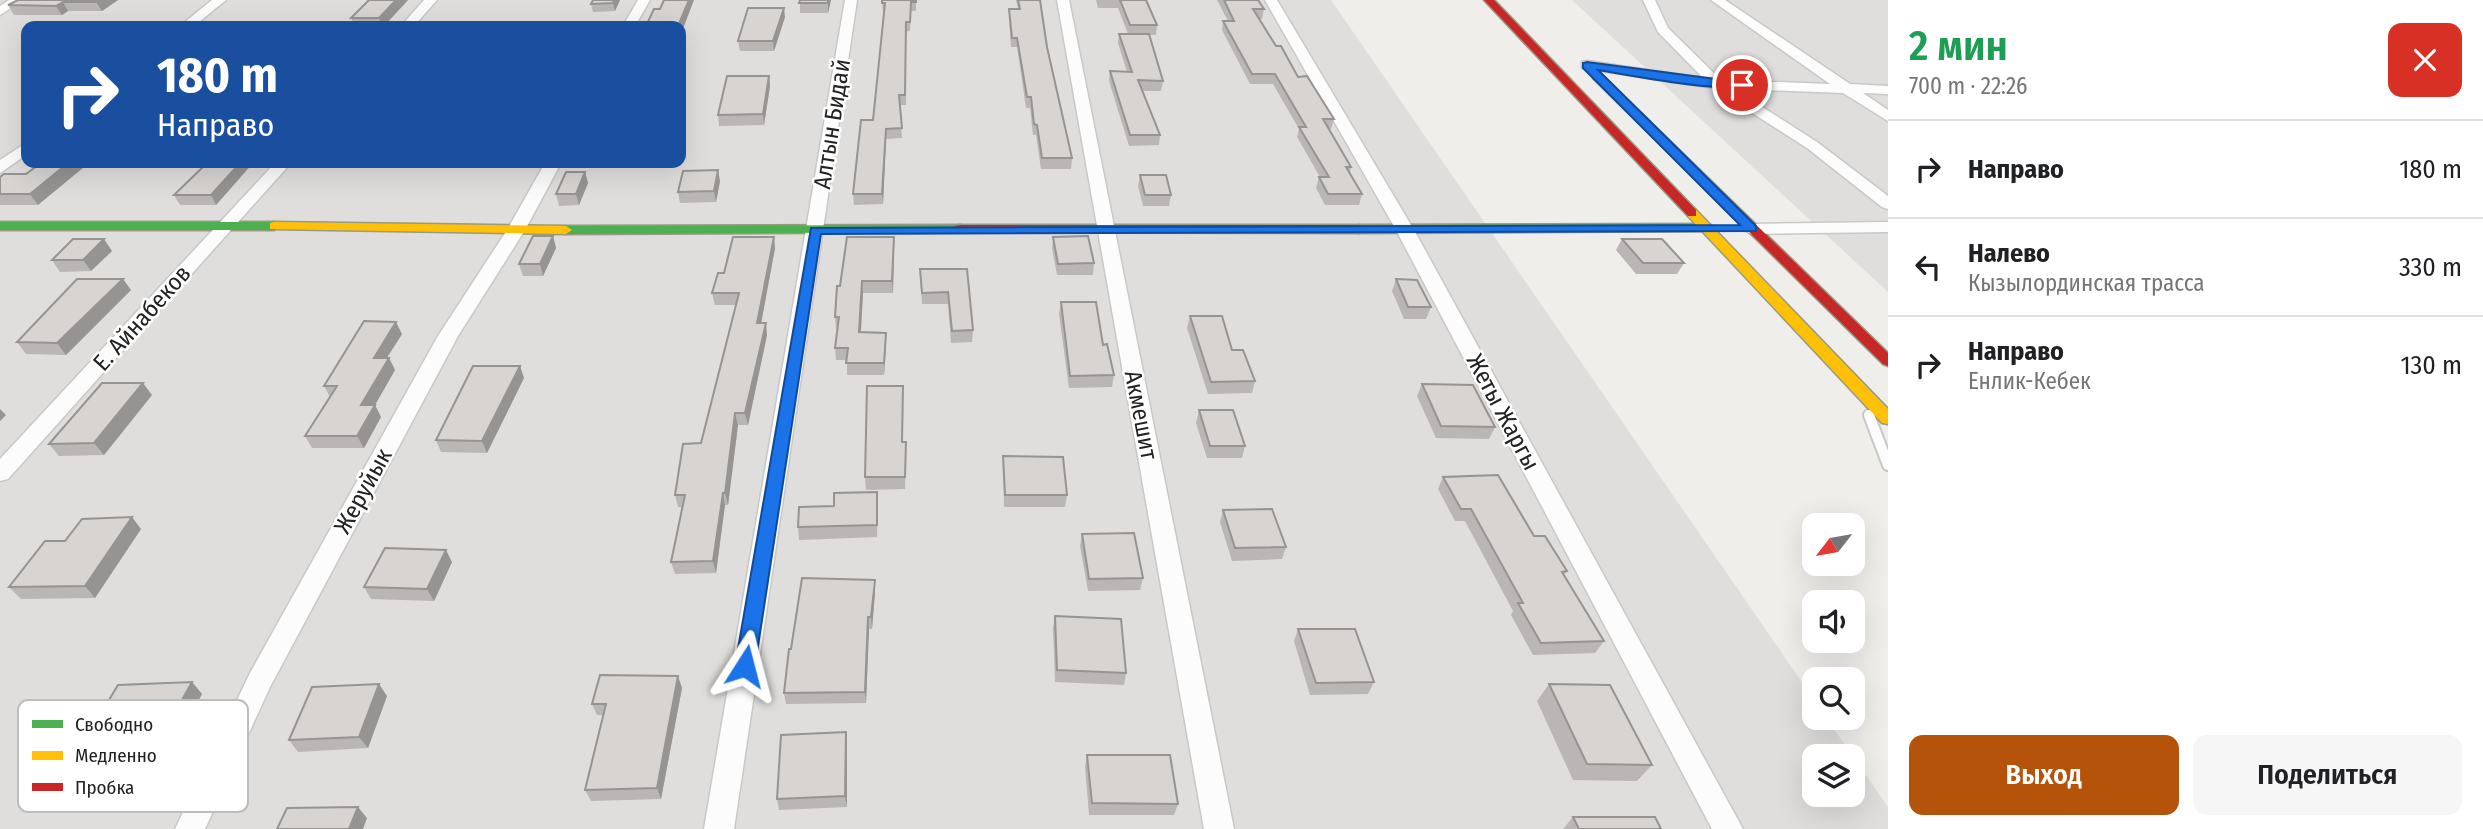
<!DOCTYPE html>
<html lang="ru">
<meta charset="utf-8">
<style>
:root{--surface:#fff;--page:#f6f6f6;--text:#202124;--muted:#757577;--line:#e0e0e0;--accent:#b45309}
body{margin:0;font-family:"Fira Sans Condensed",sans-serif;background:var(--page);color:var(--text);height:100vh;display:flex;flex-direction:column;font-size:26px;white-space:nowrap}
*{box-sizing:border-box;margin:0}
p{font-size:23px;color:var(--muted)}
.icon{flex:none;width:38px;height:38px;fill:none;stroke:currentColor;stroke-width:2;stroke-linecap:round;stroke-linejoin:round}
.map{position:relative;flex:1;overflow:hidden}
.drawer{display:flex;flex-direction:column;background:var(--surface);width:595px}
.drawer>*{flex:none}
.banner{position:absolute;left:21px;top:21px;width:665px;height:147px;border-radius:14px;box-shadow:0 7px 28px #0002;background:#1a4fa0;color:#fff;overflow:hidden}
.needle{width:46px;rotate:239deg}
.tools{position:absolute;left:1802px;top:513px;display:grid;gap:14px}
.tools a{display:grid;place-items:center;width:63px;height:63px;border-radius:14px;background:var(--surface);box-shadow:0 7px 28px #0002;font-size:35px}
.pin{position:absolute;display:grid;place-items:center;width:60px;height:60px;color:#fff;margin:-30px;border:4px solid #fff;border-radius:50%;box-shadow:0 2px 7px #0007}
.me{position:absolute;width:77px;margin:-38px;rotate:9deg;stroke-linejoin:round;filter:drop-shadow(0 0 5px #0008)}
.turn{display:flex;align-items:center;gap:24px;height:147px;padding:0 21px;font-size:32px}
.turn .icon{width:91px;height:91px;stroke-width:2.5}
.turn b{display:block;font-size:49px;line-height:60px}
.round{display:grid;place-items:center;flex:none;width:74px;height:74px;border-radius:14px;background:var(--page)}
.headline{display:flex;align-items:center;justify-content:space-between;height:119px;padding:0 21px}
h1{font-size:42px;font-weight:600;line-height:52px;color:#1e9e55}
.button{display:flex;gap:14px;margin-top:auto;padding:14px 21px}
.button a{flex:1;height:80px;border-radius:14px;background:var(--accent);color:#fff;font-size:28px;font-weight:600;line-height:80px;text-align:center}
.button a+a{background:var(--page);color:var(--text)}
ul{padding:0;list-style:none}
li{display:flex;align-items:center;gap:21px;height:98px;padding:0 21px;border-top:2px solid var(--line)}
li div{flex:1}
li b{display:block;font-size:26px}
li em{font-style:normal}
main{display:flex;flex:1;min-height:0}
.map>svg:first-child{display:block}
.residential{fill:#dfdedc;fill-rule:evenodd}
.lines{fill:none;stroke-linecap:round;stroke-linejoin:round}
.lane-casing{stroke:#c9c8c7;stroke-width:14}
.street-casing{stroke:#c9c8c7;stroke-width:3}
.fast-casing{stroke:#999a82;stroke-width:3}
.slow-casing{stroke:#999a82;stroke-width:3}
.jam-casing{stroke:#999a82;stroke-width:3}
.lane{stroke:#fdfcfc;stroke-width:10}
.street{fill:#fdfcfc;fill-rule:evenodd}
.fast{fill:#4caf50;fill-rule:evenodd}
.slow{fill:#ffc107;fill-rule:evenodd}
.jam{fill:#c62828;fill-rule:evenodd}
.wall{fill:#b9b6b5}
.shaded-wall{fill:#969493}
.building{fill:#d7d4d2;stroke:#969493;stroke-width:2}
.route{fill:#1a73e8;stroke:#114b97;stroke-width:2}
.labels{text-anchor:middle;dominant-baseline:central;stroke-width:5;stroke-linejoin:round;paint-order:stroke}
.street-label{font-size:24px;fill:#222;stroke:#fff}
.key{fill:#fff;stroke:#bdbdbd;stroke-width:2}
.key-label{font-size:19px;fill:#222}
</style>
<main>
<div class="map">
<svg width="1888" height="829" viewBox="0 0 1888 829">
<rect width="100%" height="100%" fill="#f0eeeb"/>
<path class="residential" d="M0,0H1331L1815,701V718H1826L1853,756H1815V794H1853V757L1888,807V829H0ZM26,26H681V163H26Z
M1572,0H1888V292Z"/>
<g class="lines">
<g class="lane-casing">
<path id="lane" d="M1869,415L1888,465"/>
</g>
<g class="street-casing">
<path id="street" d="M9,0H23L0,15V6Z
M212,0H226L194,26H180Z
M424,0H437L414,26H401Z
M638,0H650L635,26H623Z
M845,0H857L734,829H704Z
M1057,0H1069L1234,829H1204Z
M1265,0H1277L1414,230L1743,829H1712L1396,230Z
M1643,0H1655L1668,28L1721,80L1830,84L1711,0H1725L1850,84L1888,86V94L1863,93L1888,110V121L1843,93L1734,89L1817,142L1888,196V209L1882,207L1807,148L1713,88L1582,68V62L1587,61L1703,78L1658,32Z
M26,143V155L0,173V160Z
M275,163H291L8,479L0,481V459Z
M545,163H561L525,230L458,336L270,687L205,829H175L250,673L438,336L507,230Z
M1888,222V232L1751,234L1742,229L1751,224Z"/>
</g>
<g class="fast-casing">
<path id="fast" d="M0,222H274L280,226L274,230H0Z
M1709,224L1715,228L1714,231L1359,233L1353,229L1359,225Z
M960,225L965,226V232L566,234L560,230L566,226Z"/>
</g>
<g class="slow-casing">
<path id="slow" d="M1692,209L1696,210L1888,409V424L1882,423L1688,216V210Z
M274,222L566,226L572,230L566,234L270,229V223Z"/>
</g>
<g class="jam-casing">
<path id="jam" d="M1484,0H1494L1696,210V216H1688Z
M1593,74H1601L1888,353V366L1883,364L1593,78Z
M960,225H1359L1365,229L1359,233L955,232V226Z"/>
</g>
<use href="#lane" class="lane"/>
<use href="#street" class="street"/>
<use href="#fast" class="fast"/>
<use href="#slow" class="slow"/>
<use href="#jam" class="jam"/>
</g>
<path class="wall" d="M18,0H118L102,11H68L62,15H14L8,5Z
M408,0L384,26H355L351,18Z
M620,0L615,11L593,12L591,4Z
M800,0H831L828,13H800Z
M882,0H916V11H911L910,31H906V105H900L902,138L886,139L883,204L854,205L853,194L873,120L884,12H883Z
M1016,0H1040L1047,47L1072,158L1071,169H1041L1036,135H1033L1030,108H1026L1017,47H1011L1009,19V9H1018Z
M1096,0H1146L1157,25L1156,35H1150L1163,81L1161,91H1142L1160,135L1159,145L1129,146L1109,81L1110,71L1127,72L1118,43L1119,34H1128L1118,8H1098Z
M1217,0H1258L1264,9L1262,19H1259L1276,46L1298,77L1334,119L1331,129H1329L1351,167L1350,173L1362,194L1359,205H1325L1316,188L1319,177H1320L1297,137L1299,129L1273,84H1250L1222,30L1223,21H1228Z
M785,17L774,51H740L738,41Z
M769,76L770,86L764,125L719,126L718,115Z
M253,163L216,205H180L174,195Z
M585,172L588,183L579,205L559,206L556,194Z
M26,174L38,205H0V177Z
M1140,175L1171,195L1169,206H1143L1138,186Z
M720,181L716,202L680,203L678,192Z
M553,236L556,248L543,276H523L519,264Z
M894,237L893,293H863L861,332L886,333V344L884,375H847V360H836L835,348L838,329H836L835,317L840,286Z
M1053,237L1094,263L1093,275H1057L1052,248Z
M1622,239L1684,263L1677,274H1636L1616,250Z
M775,248L761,323L767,335L748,425H738L728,505H725L716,573L675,574L671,562L682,507H678L675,495L701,443L736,305H715L712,293L724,273Z
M112,251L91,271L60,272L52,260Z
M920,269H967L973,330L972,342L951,343L948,304H922Z
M1396,279L1431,307L1426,319H1404L1392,291Z
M131,290L66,355L26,354L17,342Z
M1061,302L1103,345L1114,375L1112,387L1069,388L1059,314Z
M1190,316L1232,350L1255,381L1252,393L1208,394L1187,328Z
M402,334L387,358H389L395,370L375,405L381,417L364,448H312L305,436L330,397L324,386Z
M520,366L524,378L487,453L441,452L436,440Z
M1422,384L1495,427L1489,439L1436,438L1417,396Z
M903,386V442H906V454L905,489L866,490L865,477Z
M152,395L104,455L59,456L49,444Z
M1199,410L1245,446L1242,458H1207L1196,423Z
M1003,456L1067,495L1065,507H1004Z
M1443,477L1567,571L1564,575L1604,641L1595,653L1533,655L1511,615L1513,611L1465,521H1455L1438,489Z
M878,504L877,537L799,540L798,527L834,506Z
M1223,510L1286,547L1282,559L1232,561L1220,522Z
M141,529L95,598L21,599L9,587Z
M1082,534L1143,578L1140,590L1088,591L1080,546Z
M452,562L434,601L371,599L364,587Z
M875,592L872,629H869L866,703L786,704L784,693L791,649Z
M1055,616L1126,673L1124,685L1055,682L1053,628Z
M1298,629L1374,682L1368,694L1310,695L1294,641Z
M192,682L202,694L175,743L100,746L88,735Z
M1549,684L1652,765L1637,781L1573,780L1537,701Z
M682,688L661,799L591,801L585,790L603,715H597L592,704Z
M387,696L368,748L298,752L289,740Z
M846,732L847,743V807L779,810L777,799Z
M1087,755L1178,804L1174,815H1089L1085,766Z
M1573,817L1661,829H1563Z"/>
<path class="shaded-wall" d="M99,0H118L102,11L96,2Z
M396,0H408L384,26H383L379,18Z
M614,0H620L615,11L613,3Z
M689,0H694L681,34V26H678Z
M828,0H831L828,13Z
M63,2L68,11L62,15L56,6Z
M784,8L785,17L774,51L773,41Z
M769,76L770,86L764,125L763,114Z
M886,129V139L883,204L882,194Z
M68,163H89L38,205L30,194Z
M240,163H253L216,205L211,195Z
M718,170L720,181L716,202L714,191Z
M585,172L588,183L579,205L576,194Z
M553,236L556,248L543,276L540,264Z
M774,237L775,248L759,335L757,323Z
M894,237V249L893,293L892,281Z
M104,239L112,251L91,271L83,260Z
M123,279L131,290L66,355L57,343Z
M862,281L863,293L860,344L859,332Z
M396,322L402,334L379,370L374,358Z
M766,323L767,335L748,425L745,413Z
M886,333V344L884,375V363Z
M389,358L395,370L368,417L361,405Z
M520,366L524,378L487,453L482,441Z
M143,383L152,395L104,455L94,443Z
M375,405L381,417L364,448L357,436Z
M0,409L6,415L0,421Z
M735,413L738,425L728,505L725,493Z
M723,493L725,505L716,573L713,561Z
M132,517L141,529L95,598L85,586Z
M446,550L452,562L434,601L427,589Z
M875,580V592L872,629L871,617Z
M868,617L869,629L866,703L865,692Z
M678,676L682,688L661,799L657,788Z
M192,682L202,694L175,743L164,732Z
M379,684L387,696L368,748L359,737Z
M846,732L847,743V807L845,796Z
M358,807L367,818L363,829H349Z"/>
<path class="building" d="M18,0H99L96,2H63L56,6L8,5Z
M369,0H396L379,18H351Z
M593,0H614L613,3L591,4Z
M664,0H689L678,26H646L654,9H660Z
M800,0H828V3H799Z
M882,0H916V2H911L910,22H906L905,95H899L902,128L886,129L882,194H853L861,120H873L885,3H882Z
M1018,0H1040L1047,47L1072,158H1042L1037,125L1034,124L1031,97H1027L1017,38H1012L1009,9H1020Z
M1120,0H1146L1157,25H1130Z
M1224,0H1258L1264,9H1253L1276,46H1281L1298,77L1307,76L1334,119H1323L1351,167H1346L1362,194H1328L1319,177H1329L1299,127H1306L1275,74H1252L1223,21H1234Z
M748,8H784L773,41H738Z
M1119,34H1149L1163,81L1138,80L1160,135H1130L1110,71L1132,72Z
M727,76H769L763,114L718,115Z
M41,163H68L30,194H0V177L4,174H26Z
M207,163H240L211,195H174Z
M718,170L714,191L678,192L683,171Z
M566,172H585L576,194H556Z
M1140,175H1166L1171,195H1145Z
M533,236H553L540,264H519Z
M1088,236L1094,263L1058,264L1053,237Z
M733,237H774L757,323H766L745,413H735L725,493H723L713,561L671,562L685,495H675L683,444L701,443L739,293H712L718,273H724Z
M847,237H894L892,281H862L859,332L886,333L884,363H846L848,348H835L839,317H835L837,286H840Z
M73,239H104L83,260H52Z
M1622,239H1662L1684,263H1643Z
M920,269H967L973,330L952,331L948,292L922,293Z
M77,279H123L57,343L17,342Z
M1396,279L1417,280L1431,307H1408Z
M1061,302H1096L1103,345L1107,344L1114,375L1070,376Z
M1190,316H1222L1232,350H1243L1255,381L1211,382Z
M364,321L396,322L374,358H389L361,405H375L357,436H305L337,386H324Z
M473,366H520L482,441L436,440Z
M102,383H143L94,443L49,444Z
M1422,384L1473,385L1495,427L1441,426Z
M867,386H903L902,442H906L905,477H865Z
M1199,410H1233L1245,446H1210Z
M1003,456L1063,457L1067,495H1005Z
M1498,475L1534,536H1545L1567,571L1562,572L1604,641L1541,643L1518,603H1523L1471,509H1461L1443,477Z
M877,492V525L798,527L799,507L834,506V493Z
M1272,509L1286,547L1235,548L1223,510Z
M132,517L85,586L9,587L45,541H65L82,519Z
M1134,533L1143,578L1089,579L1082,534Z
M385,548L446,550L427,589L364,587Z
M802,578L875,580L871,617H868L865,692L784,693L789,649H791Z
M1055,616L1121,619L1126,673L1057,670Z
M1298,629H1355L1374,682L1316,683Z
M600,675L678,676L657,788L585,790L606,704H592Z
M192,682L164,732L88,735L118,685Z
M379,684L359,737L289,740L312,687Z
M1549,684L1610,685L1652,765L1587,764Z
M846,732L845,796L777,799L781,735Z
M1087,755H1170L1178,804L1092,803Z
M358,807L349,829H277L287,808Z
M1573,817H1655L1661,829H1579Z"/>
<path class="route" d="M1587,62L1746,83L1747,85C1732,95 1622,74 1598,70L1756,226V231L821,234L755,666L752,672L745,674L738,672L735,666L811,228L1740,225L1583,68V63Z"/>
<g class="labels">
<g class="street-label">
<text transform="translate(832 124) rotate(-81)">Алтын Бидай</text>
<text transform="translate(142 318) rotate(-48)">Е. Айнабеков</text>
<text transform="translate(1503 412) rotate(62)">Жеты Жаргы</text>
<text transform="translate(1141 415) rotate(79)">Акмешит</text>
<text transform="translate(363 491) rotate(-61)">Жеруйык</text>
</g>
</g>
<rect x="18" y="700" width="230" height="112" rx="10" class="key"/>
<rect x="32" y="720" width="31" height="8" fill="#4caf50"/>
<rect x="32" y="751" width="31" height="9" fill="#ffc107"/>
<rect x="32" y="783" width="31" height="8" fill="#c62828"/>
<g class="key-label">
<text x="75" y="731">Свободно</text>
<text x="75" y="762">Медленно</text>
<text x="75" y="794">Пробка</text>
</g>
</svg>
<div class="tools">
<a><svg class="needle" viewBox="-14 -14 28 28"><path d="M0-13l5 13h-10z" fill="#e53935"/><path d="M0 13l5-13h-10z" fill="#757577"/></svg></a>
<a><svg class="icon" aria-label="sound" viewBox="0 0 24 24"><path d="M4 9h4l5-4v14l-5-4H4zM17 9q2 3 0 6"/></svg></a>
<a><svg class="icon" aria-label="search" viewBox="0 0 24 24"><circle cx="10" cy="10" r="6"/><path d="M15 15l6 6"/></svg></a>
<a><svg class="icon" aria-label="layers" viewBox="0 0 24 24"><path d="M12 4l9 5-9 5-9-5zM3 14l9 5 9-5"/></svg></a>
</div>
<div class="pin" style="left:1742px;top:85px;background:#d93025"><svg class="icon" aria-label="arrive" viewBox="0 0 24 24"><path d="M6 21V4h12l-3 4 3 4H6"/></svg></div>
<svg class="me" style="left:745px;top:666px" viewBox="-20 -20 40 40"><path d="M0-17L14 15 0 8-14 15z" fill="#1a73e8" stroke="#fff" stroke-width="4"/></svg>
<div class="banner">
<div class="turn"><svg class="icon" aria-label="right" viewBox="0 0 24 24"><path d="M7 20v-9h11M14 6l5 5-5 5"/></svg><div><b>180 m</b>Направо</div></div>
</div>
</div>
<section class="drawer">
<div class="headline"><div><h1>2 мин</h1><p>700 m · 22:26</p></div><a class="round" style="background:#d93025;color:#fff"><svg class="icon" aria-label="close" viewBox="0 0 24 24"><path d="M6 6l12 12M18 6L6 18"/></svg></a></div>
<ul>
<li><svg class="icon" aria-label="right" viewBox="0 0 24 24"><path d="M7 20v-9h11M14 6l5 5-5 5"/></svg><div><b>Направо</b></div><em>180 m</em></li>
<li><svg class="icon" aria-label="left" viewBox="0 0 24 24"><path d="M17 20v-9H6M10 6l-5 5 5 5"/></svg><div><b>Налево</b><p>Кызылординская трасса</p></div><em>330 m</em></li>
<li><svg class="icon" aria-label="right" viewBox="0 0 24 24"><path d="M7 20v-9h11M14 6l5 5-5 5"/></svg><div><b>Направо</b><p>Енлик-Кебек</p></div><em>130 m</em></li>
</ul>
<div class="button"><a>Выход</a><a>Поделиться</a></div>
</section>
</main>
